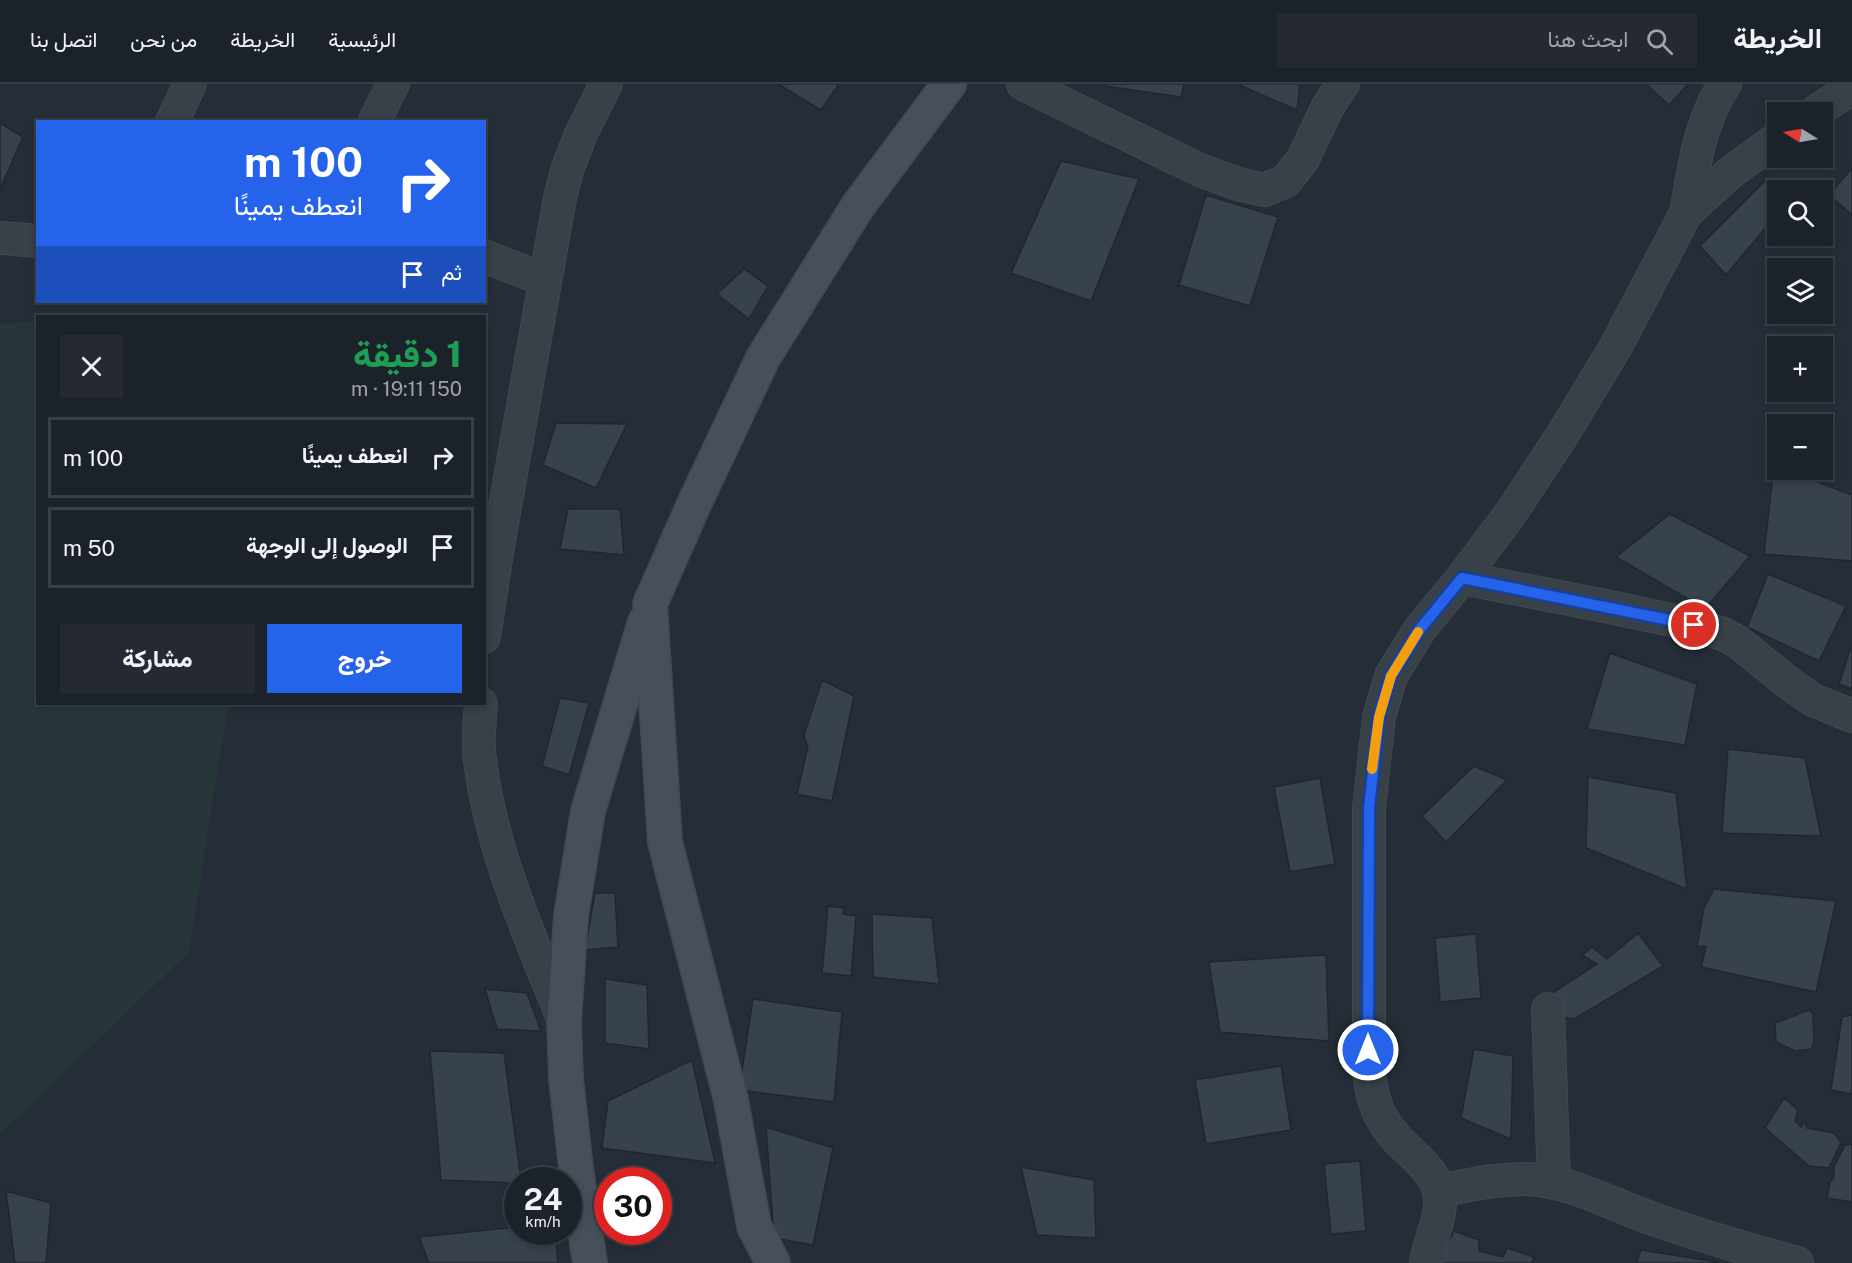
<!DOCTYPE html>
<html lang="ar">
<meta charset="utf-8">
<style>
:root{--surface:#1c222a;--page:#252a32;--text:#f1f3f6;--muted:#a0a4a8;--line:#3a3f47;--accent:#2563eb}
body{margin:0;font-family:"Public Sans",Vazirmatn,sans-serif;background:var(--page);color:var(--text);direction:rtl;height:100vh;display:flex;flex-direction:column;font-size:22px;white-space:nowrap}
*{box-sizing:border-box;margin:0}
p{font-size:20px;color:var(--muted)}
.icon{flex:none;width:33px;height:33px;fill:none;stroke:currentColor;stroke-width:2;stroke-linecap:round;stroke-linejoin:round}
.map{position:relative;flex:1;overflow:hidden;direction:ltr}
.sheet{position:absolute;left:36px;top:231px;width:450px;height:390px;display:flex;flex-direction:column;background:var(--surface);border-radius:0px;box-shadow:0 3px 9px #0003,0 0 0 2px var(--line);direction:rtl}
.sheet>*{flex:none}
.hud{position:absolute;left:36px;top:36px;width:450px;height:183px;border-radius:0px;box-shadow:0 3px 9px #0003,0 0 0 2px var(--line);direction:rtl;background:#2563eb;color:#fff;overflow:hidden}
.needle{width:39px;rotate:281deg}
.controls{position:absolute;left:1767px;top:18px;display:grid;gap:12px}
.controls a{display:grid;place-items:center;width:66px;height:66px;border-radius:0px;background:var(--surface);box-shadow:0 3px 9px #0003,0 0 0 2px var(--line);font-size:30px}
.speed{position:absolute;left:504px;top:1083px;display:flex;gap:12px;font-size:30px;font-weight:700;text-align:center}
.speed>*{display:grid;place-content:center;width:78px;height:78px;border-radius:50%;background:var(--surface);box-shadow:0 3px 9px #0003,0 0 0 2px var(--line);line-height:1}
.speed small{font-size:15px;font-weight:400}
.speed .limit{border:9px solid #d22;background:#fff;color:#111}
.pin{position:absolute;display:grid;place-items:center;width:51px;height:51px;color:#fff;margin:-26px;border:3px solid #fff;border-radius:50%;box-shadow:0 2px 6px #0007}
.me{position:absolute;width:66px;margin:-33px;rotate:0deg;stroke-linejoin:round;filter:drop-shadow(0 0 4px #0008)}
.turn{display:flex;align-items:center;gap:21px;height:126px;padding:0 24px;font-size:27px}
.turn .icon{width:78px;height:78px;stroke-width:2.5}
.turn b{display:block;font-size:42px;line-height:51px}
.then{display:flex;align-items:center;height:57px;padding:0 24px;background:#0003;gap:12px;font-size:22px}
.round{display:grid;place-items:center;flex:none;width:63px;height:63px;border-radius:0px;background:var(--page)}
.overview{display:flex;align-items:center;justify-content:space-between;height:102px;padding:0 24px}
h1{font-size:36px;font-weight:800;line-height:45px;color:#1e9e55}
.action{display:flex;gap:12px;margin-top:auto;padding:12px 24px}
.action a{flex:1;height:69px;border-radius:0px;background:var(--accent);color:#fff;font-size:24px;font-weight:800;line-height:69px;text-align:center}
.action a+a{background:var(--page);color:var(--text)}
ul{padding:0;list-style:none}
li{display:flex;align-items:center;gap:18px;height:81px;margin:0 12px 9px;padding:0 12px;border:3px solid var(--line);border-radius:0px}
li div{flex:1}
li b{display:block;font-size:22px}
li em{font-style:normal}
header{display:flex;align-items:center;gap:36px;box-sizing:border-box;height:84px;padding:0 30px;background:var(--surface);border-bottom:2px solid var(--line)}
header strong{font-size:28px}
nav{display:flex;gap:33px;margin-inline-start:auto;font-size:21px}
.search{width:420px;height:54px;background:var(--page);display:flex;align-items:center;gap:15px;box-sizing:border-box;padding:0 21px;border-radius:0px;color:var(--muted);font-size:22px}
.map>svg:first-child{display:block}
.green{fill:#273739}
.building{fill:#38424e;stroke:#20272f;stroke-width:1.5}
.lines{fill:none;stroke-linecap:round;stroke-linejoin:round}
.street-casing{stroke:#424951;stroke-width:34}
.secondary-casing{stroke:#424951;stroke-width:36}
.street{stroke:#384048;stroke-width:32}
.secondary{stroke:#474f5b;stroke-width:33}
.route-casing{stroke:#184099;stroke-width:15}
.route{stroke:#2563eb;stroke-width:10}
.slow{stroke:#f59e0b;stroke-width:10}
</style>
<header>
<strong>الخريطة</strong>
<div class="search"><svg class="icon" aria-label="search" viewBox="0 0 24 24"><circle cx="10" cy="10" r="6"/><path d="M15 15l6 6"/></svg>ابحث هنا</div>
<nav><a>الرئيسية</a><a>الخريطة</a><a>من نحن</a><a>اتصل بنا</a></nav>
</header>
<div class="map">
<svg width="1852" height="1179" viewBox="0 0 1852 1179">
<rect width="100%" height="100%" fill="#252e38"/>
<path class="green" d="M37,237L38,620H228L189,868L0,1050V240Z"/>
<path class="building" d="M778,0H839L821,26Z
M1106,0H1184L1181,13L1105,2Z
M1237,0H1300L1297,26Z
M1646,0H1688L1669,21Z
M0,39L23,53L0,105Z
M1061,77L1139,95L1091,217L1011,189Z
M1852,84V131L1829,111Z
M1768,94L1783,106H1778V129L1726,191L1700,162Z
M1206,111L1278,133L1250,222L1179,201Z
M744,185L768,202L749,235L717,210Z
M556,339L627,340L596,404L543,381Z
M1774,381L1778,382V386H1787L1852,411V477L1764,470Z
M568,425H620L624,471L560,465Z
M1670,430L1750,472L1705,525L1616,473Z
M1768,490L1846,522L1819,577L1747,543Z
M1852,560V605L1839,600Z
M1610,569L1697,600L1685,661L1587,645Z
M822,596L854,612L832,717L797,710L808,662L804,654L805,648Z
M560,614L589,619L569,691L542,682Z
M1728,665L1805,674L1821,752L1722,749Z
M1474,682L1507,696L1446,758L1422,732Z
M1588,693L1676,709L1687,805L1586,764Z
M1320,694L1335,780L1290,788L1274,703Z
M1714,805L1836,817L1816,908L1701,883L1706,863L1697,862L1704,824Z
M595,809H615L618,863L585,866Z
M828,822L844,824L843,830L856,832L851,892L822,889Z
M872,830L932,834L939,900L873,893Z
M1638,849L1663,882L1574,935L1556,932L1549,911L1597,880L1582,871L1592,863L1607,875Z
M1476,850L1481,914L1440,918L1435,854Z
M1326,871L1329,957L1220,948L1209,878Z
M605,895L647,901L649,965L605,959Z
M485,905L527,909L541,947L497,945Z
M753,915L842,928L834,1018L739,1006Z
M1809,926L1813,930L1814,957L1812,965L1795,967L1776,958L1775,939Z
M1852,931V1010L1831,1006L1842,933Z
M1474,965L1513,972L1511,1055L1461,1034Z
M430,967L504,969L521,1096H518V1099L441,1096Z
M692,976L715,1079L602,1064L608,1017Z
M1281,982L1291,1046L1206,1060L1195,996Z
M1784,1014L1798,1026L1795,1037L1801,1043L1805,1037L1807,1044L1834,1049L1841,1058L1829,1084L1809,1082L1765,1044Z
M766,1043L833,1064L813,1161L774,1154Z
M1852,1060V1118L1827,1114L1830,1098L1834,1094V1083L1845,1061Z
M1360,1077L1366,1147L1331,1150L1324,1080Z
M1021,1083L1094,1096L1096,1154L1037,1151Z
M6,1107L51,1119L46,1179H15Z
M518,1143V1148H555L558,1179H429L419,1153Z
M1454,1147L1479,1156V1167L1503,1173L1507,1164L1534,1173L1532,1179H1438Z
M1641,1166L1717,1178V1179H1637Z"/>
<g class="lines">
<g class="street-casing">
<path id="street" d="M1023,0L1200,86L1238,100L1264,106L1286,97L1303,75L1328,22L1343,0
M1815,28L1852,4
M172,38L190,0
M374,38L393,0
M1686,129C1694,85 1699,38 1725,0
M0,154L38,157
M484,172L545,196
M1462,494L1615,524L1694,541L1723,550L1738,558L1790,600L1813,616L1852,632
M484,553L498,462L560,114L568,83L581,50L606,0
M481,620C480,634 478,651 479,666C488,760 529,850 564,937
M1548,925L1554,1099
M1439,1107C1469,1101 1499,1094 1530,1095C1574,1098 1615,1122 1656,1136C1702,1152 1750,1166 1797,1179
M1426,1179C1429,1156 1444,1131 1439,1107C1435,1088 1412,1070 1399,1057C1378,1034 1372,1017 1369,987V724L1379,633L1391,592L1420,545L1462,494L1511,429L1563,350L1615,264L1686,129L1731,88L1778,54"/>
</g>
<g class="secondary-casing">
<path id="secondary" d="M590,1179L576,1084L566,995L564,937L571,832L588,727L645,538
M773,1179L754,1142L731,1016L665,758L650,520L695,418L763,274L858,122L949,0"/>
</g>
<use href="#street" class="street"/>
<use href="#secondary" class="secondary"/>
</g>
<g class="lines">
<g class="route-casing">
<path id="route" d="M1368,966L1369,724L1379,633L1391,592L1420,545L1462,494L1694,541"/>
</g>
<use href="#route" class="route"/>
<path class="slow" d="M1372,685L1379,633L1391,592L1418,548"/>
</g>
</svg>
<div class="controls">
<a><svg class="needle" viewBox="-14 -14 28 28"><path d="M0-13l5 13h-10z" fill="#e53935"/><path d="M0 13l5-13h-10z" fill="#a0a4a8"/></svg></a>
<a><svg class="icon" aria-label="search" viewBox="0 0 24 24"><circle cx="10" cy="10" r="6"/><path d="M15 15l6 6"/></svg></a>
<a><svg class="icon" aria-label="layers" viewBox="0 0 24 24"><path d="M12 4l9 5-9 5-9-5zM3 14l9 5 9-5"/></svg></a>
<a>+</a>
<a>−</a>
</div>
<div class="speed"><div>24<small>km/h</small></div><div class="limit">30</div></div>
<div class="pin" style="left:1694px;top:541px;background:#d93025"><svg class="icon" aria-label="arrive" viewBox="0 0 24 24"><path d="M6 21V4h12l-3 4 3 4H6"/></svg></div>
<svg class="me" style="left:1368px;top:966px" viewBox="-20 -20 40 40"><circle r="17" fill="#2563eb" stroke="#fff" stroke-width="3"/><path d="M0-11L8 9 0 5-8 9z" fill="#fff"/></svg>
<div class="hud">
<div class="turn"><svg class="icon" aria-label="right" viewBox="0 0 24 24"><path d="M7 20v-9h11M14 6l5 5-5 5"/></svg><div><b>100 m</b>انعطف يمينًا</div></div>
<div class="then">ثم<svg class="icon" aria-label="arrive" viewBox="0 0 24 24"><path d="M6 21V4h12l-3 4 3 4H6"/></svg></div>
</div>
<section class="sheet">
<div class="overview"><div><h1>1 دقيقة</h1><p>150 m · 19:11</p></div><a class="round"><svg class="icon" aria-label="close" viewBox="0 0 24 24"><path d="M6 6l12 12M18 6L6 18"/></svg></a></div>
<ul>
<li><svg class="icon" aria-label="right" viewBox="0 0 24 24"><path d="M7 20v-9h11M14 6l5 5-5 5"/></svg><div><b>انعطف يمينًا</b></div><em>100 m</em></li>
<li><svg class="icon" aria-label="arrive" viewBox="0 0 24 24"><path d="M6 21V4h12l-3 4 3 4H6"/></svg><div><b>الوصول إلى الوجهة</b></div><em>50 m</em></li>
</ul>
<div class="action"><a>خروج</a><a>مشاركة</a></div>
</section>
</div>
